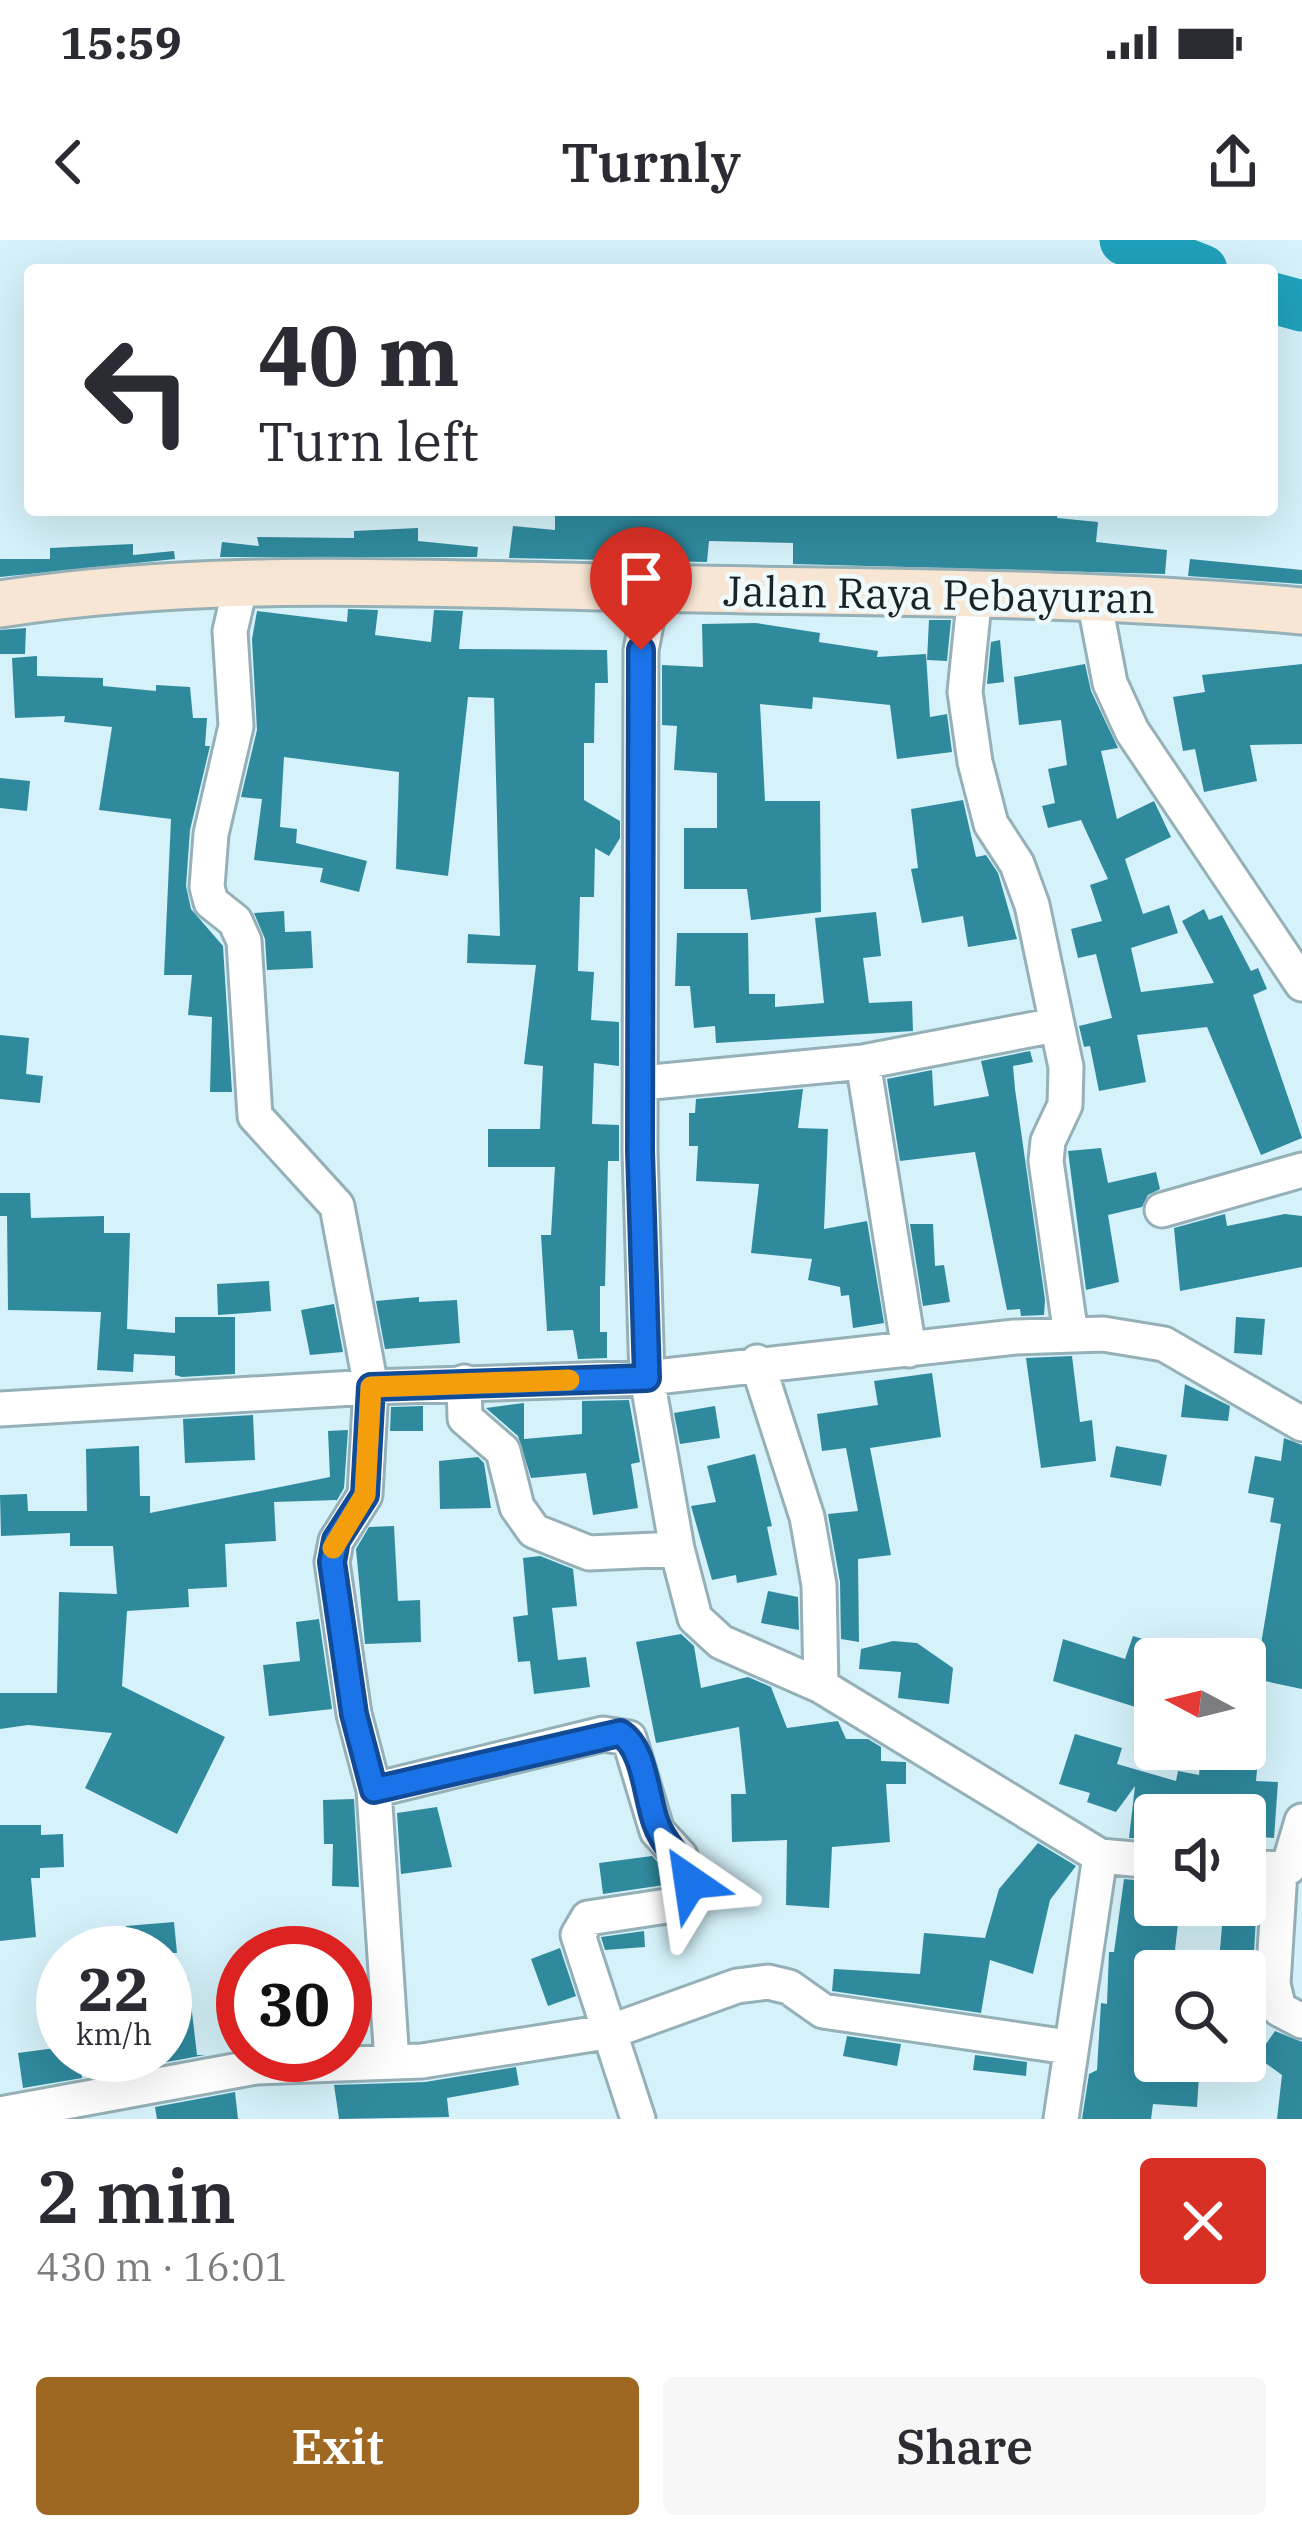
<!DOCTYPE html>
<meta charset="utf-8">
<style>
:root{--surface:#fff;--page:#f7f7f7;--text:#2b2b33;--muted:#7c7c81;--accent:#9e6822}
body{margin:0;font-family:"IBM Plex Serif",serif;background:var(--page);color:var(--text);height:100vh;display:flex;flex-direction:column;font-size:45px;white-space:nowrap}
*{box-sizing:border-box;margin:0}
p{font-size:39px;color:var(--muted)}
.icon{flex:none;width:66px;height:66px;fill:none;stroke:currentColor;stroke-width:2;stroke-linecap:round;stroke-linejoin:round}
.map{position:relative;height:1879px;overflow:hidden}
.panel{display:flex;flex-direction:column;background:var(--surface);flex:1}
.panel>*{flex:none}
.guide{position:absolute;left:24px;top:24px;width:1254px;height:252px;border-radius:12px;box-shadow:0 12px 48px #0002;background:#fff;color:var(--text);overflow:hidden}
.needle{width:78px;rotate:277deg}
.tools{position:absolute;left:1134px;top:1398px;display:grid;gap:24px}
.tools a{display:grid;place-items:center;width:132px;height:132px;border-radius:12px;background:var(--surface);box-shadow:0 12px 48px #0002;font-size:60px}
.speed{position:absolute;left:36px;top:1686px;display:flex;gap:24px;font-size:60px;font-weight:700;text-align:center}
.speed>*{display:grid;place-content:center;width:156px;height:156px;border-radius:50%;background:var(--surface);box-shadow:0 12px 48px #0002;line-height:1}
.speed small{font-size:30px;font-weight:400}
.speed .limit{border:18px solid #d22;background:#fff;color:#111}
.pin{position:absolute;display:grid;place-items:center;width:102px;height:102px;color:#fff;margin:-123px -51px;border-radius:50% 50% 50% 0;rotate:-45deg;box-shadow:0 0 12px #0007}
.pin .icon{rotate:45deg}
.me{position:absolute;width:132px;margin:-66px;rotate:328deg;stroke-linejoin:round;filter:drop-shadow(0 0 9px #0008)}
.turn{display:flex;align-items:center;gap:42px;height:252px;padding:0 36px;font-size:54px}
.turn .icon{width:156px;height:156px;stroke-width:2.5}
.turn b{display:block;font-size:84px;line-height:102px}
.round{display:grid;place-items:center;flex:none;width:126px;height:126px;border-radius:12px;background:var(--page)}
.head{display:flex;align-items:center;justify-content:space-between;height:204px;padding:0 36px}
h1{font-size:72px;font-weight:600;line-height:90px}
.button{display:flex;gap:24px;margin-top:auto;padding:24px 36px}
.button a{flex:1;height:138px;border-radius:12px;background:var(--accent);color:#fff;font-size:48px;font-weight:600;line-height:138px;text-align:center}
.button a+a{background:var(--page);color:var(--text)}
.status{display:flex;justify-content:space-between;align-items:center;height:84px;padding:0 60px;background:var(--surface);direction:ltr}
.status svg{height:33px;fill:currentColor}
header{display:flex;justify-content:space-between;align-items:center;height:156px;padding:0 36px;background:var(--surface);font-size:54px;font-weight:600}
.map>svg:first-child{display:block}
.lines{fill:none;stroke-linecap:round;stroke-linejoin:round}
.river{stroke:#20a1bc;stroke-width:51}
.building{fill:#308a9e}
.street-casing{stroke:#95b0b7;stroke-width:39}
.secondary-casing{stroke:#95b0b7;stroke-width:51}
.street{stroke:#fff;stroke-width:33}
.secondary{stroke:#f7e6d4;stroke-width:45}
.route-casing{stroke:#114b97;stroke-width:30}
.route{stroke:#1a73e8;stroke-width:21}
.slow{stroke:#f59e0b;stroke-width:21}
.labels{text-anchor:middle;dominant-baseline:central;stroke-width:9;stroke-linejoin:round;paint-order:stroke}
.street-label{font-size:42px;fill:#1a2427;stroke:#f0fbfe}
</style>
<div class="status"><b>15:59</b><svg viewBox="0 0 49 12"><path d="M0 12V9h3v3zM5 12V6h3v6zM10 12V3h3v9zM15 12V0h3v12zM26 1h20v11H26zM47 4h2v5h-2z"/></svg></div>
<header><svg class="icon" aria-label="back" viewBox="0 0 24 24"><path d="M15 5l-7 7 7 7"/></svg>Turnly<svg class="icon" aria-label="share" viewBox="0 0 24 24"><path d="M12 15V3M7 8l5-5 5 5M5 13v7h14v-7"/></svg></header>
<div class="map">
<svg width="1302" height="1879" viewBox="0 0 1302 1879">
<rect width="100%" height="100%" fill="#d5f1f9"/>
<g class="lines">
<path class="river" d="M1125,0L1202,30
M1272,58L1302,66"/>
</g>
<path class="building" d="M555,270H1058L1057,278L1098,282L1096,302L1167,310L1165,334L793,324V303L709,301L707,322L509,318L513,286L555,290Z
M418,288V301L478,307L477,317H220L222,302L259,306L257,297L354,298V291Z
M133,304V315L174,311L175,319L0,337V319H50V308Z
M1190,319L1302,330V344L1188,336Z
M348,369L378,370L375,395L431,402L434,370L463,371L459,409L607,410L608,443H595L594,503H584V560L620,581V598L609,616L595,608L594,657H580L578,731L594,732L591,780L619,782V826L594,823L592,884L619,885V921H608L605,1046H600V1092H607V1118L578,1119L573,1090L547,1091L541,995H551L555,927H488V889H540L543,826L524,824L536,725L467,723L468,694L500,696L494,458L468,457L448,636L396,629L399,532L284,517L280,587L297,589L296,603L367,621L359,652L320,642L323,628L254,620L262,559L241,557L257,490L252,399L257,371L347,382Z
M929,380H951L947,421L927,420Z
M756,383L820,393L819,402L878,411L877,417L926,414L930,477L947,474L952,512L897,519L890,465L813,457L812,469L760,464L765,561H820L821,672L751,680L747,649H684V588H717V533L674,530L677,486L662,485V425L703,427L702,384Z
M26,388L25,414H0V390Z
M1000,400L1004,442L987,444L991,402Z
M37,416V436L103,438V446L156,451V445L190,447L193,478H207L205,506H210L190,590L186,646L191,669L223,706L232,852H210L212,777L188,775L192,735H164L171,579L99,570L112,487L64,482L65,476L15,478L12,418Z
M1085,424L1091,451L1118,508L1101,511L1117,579L1154,561L1171,597L1125,619L1143,674L1169,665L1178,693L1131,708L1141,752L1214,743L1182,681L1204,669L1209,680L1222,675L1251,731L1258,728L1267,749L1253,755L1302,898L1261,915L1207,787L1137,795L1146,842L1099,851L1090,806L1084,807L1079,786L1112,778L1096,714L1078,718L1071,689L1102,681L1090,645L1108,639L1081,580L1048,588L1042,566L1055,563L1048,529L1067,525L1061,480L1019,485L1014,437Z
M1302,424V504L1250,505L1257,541L1204,552L1195,509L1183,511L1173,457L1205,452L1202,435Z
M0,538L30,541L27,571L0,568Z
M963,560L976,617L986,615L998,633L1017,699L968,707L963,676L922,683L911,629L918,628L911,569Z
M284,671L285,692L311,691L313,728L267,730L265,699L254,673Z
M876,672L881,716L863,718L869,763L912,761L913,791L716,803L715,786L694,788L690,746H675L677,693H748L749,754H775V767L824,763L815,678Z
M0,795L29,798L26,834L43,836L40,863L0,859Z
M1030,811L1033,822L1013,826L1015,849L1045,1060L1044,1075L1021,1076L1020,1069L1007,1070L975,912L900,921L887,839L932,830L934,866L989,856L981,821Z
M803,849L798,888L828,889L824,989L867,981L884,1083L853,1088L849,1055L841,1056L840,1047L808,1040L812,1019L751,1013L759,944L696,941L698,906H689V873H695L696,859Z
M1101,908L1108,943L1156,932L1160,949L1148,955L1142,967L1108,975L1119,1042L1086,1050L1068,911Z
M0,953H30L31,978L104,976V993H130L127,1089L175,1093V1077H235V1134L182,1137L175,1135V1116L134,1114L133,1132L97,1130L101,1072L8,1070L7,976H0Z
M1225,974L1227,986L1285,974L1302,976V1027L1180,1051L1174,988Z
M910,984H933L935,1026L944,1025L950,1062L923,1066Z
M269,1041L271,1071L218,1075L217,1044Z
M419,1057V1062L457,1060L460,1103L385,1109L376,1061Z
M334,1064L343,1112L310,1115L301,1070Z
M1236,1077L1265,1079L1262,1115L1234,1113Z
M1072,1116L1080,1182L1092,1180L1096,1221L1041,1228L1026,1118Z
M932,1133L941,1197L870,1208L891,1315L858,1319L859,1402L841,1399L840,1342L828,1274L858,1271L846,1208L822,1211L817,1174L878,1165L874,1141Z
M1185,1144L1230,1166L1228,1181L1181,1177Z
M629,1160L640,1222L631,1224L638,1268L593,1275L586,1233L531,1238L518,1196L486,1168L524,1163V1199L582,1194V1161Z
M423,1166V1191H390L391,1167Z
M715,1166L720,1198L680,1204L674,1173Z
M253,1175L255,1220L185,1223L183,1179Z
M348,1190L344,1248L337,1260L274,1262L276,1301L225,1304L227,1347L188,1349L189,1367L127,1371L122,1446L225,1497L177,1594L85,1548L112,1493L28,1485L0,1489V1453H57L59,1352L117,1354L113,1306H70V1293L1,1296L0,1255L27,1254L28,1271H87L86,1209L139,1206L140,1256H150V1273L330,1237L328,1191Z
M1284,1198L1302,1205V1449L1246,1437L1252,1408L1260,1410L1281,1284L1270,1282L1274,1258L1248,1253L1255,1216L1281,1221Z
M1116,1206L1167,1215L1161,1246L1110,1237Z
M755,1214L772,1286L767,1287L777,1335L737,1343L736,1335L712,1340L691,1266L716,1262L707,1226Z
M478,1217L484,1223L491,1268L440,1269L439,1221Z
M394,1286L398,1361L420,1360L421,1402L365,1404L356,1309L369,1287Z
M540,1316L573,1329L577,1366L552,1368L558,1420L586,1417L590,1447L534,1454L530,1421L518,1422L513,1377L528,1375L523,1318Z
M768,1351L798,1357L799,1390L761,1383Z
M319,1379L332,1469L269,1476L263,1425L300,1421L296,1382Z
M681,1394L694,1406L701,1448L748,1437L771,1447L787,1488L838,1481L846,1499H868L881,1507V1521L906,1522V1544H886L890,1602L832,1607L829,1668L786,1665L787,1600L732,1602L731,1554H746L739,1487L656,1503L636,1402Z
M1133,1396L1162,1405L1145,1470L1053,1441L1063,1399L1125,1419Z
M893,1401L917,1403L953,1428L949,1464L898,1458L901,1432L859,1429L861,1409Z
M1075,1494L1122,1508L1117,1524L1176,1541L1178,1531L1199,1535L1202,1509H1259L1256,1541L1278,1542L1274,1598L1245,1596V1575L1202,1571L1155,1575L1150,1599L1129,1598L1135,1546L1116,1572L1087,1562L1090,1553L1059,1544Z
M354,1559L359,1647L332,1646L333,1604H324L323,1560Z
M437,1567L452,1627L401,1634L397,1573Z
M0,1585H41V1595L63,1594L64,1627L40,1628V1638H31L36,1697L0,1701Z
M1038,1603L1076,1626L1050,1660L1033,1734L990,1720L981,1773L832,1751L834,1729L920,1734L924,1693L985,1698L999,1649Z
M652,1616L662,1627L664,1645L603,1654L599,1623Z
M1124,1639L1155,1642V1665H1180L1175,1710H1167V1731H1155V1832L1199,1835L1197,1867L1153,1864L1151,1879H1082L1089,1834L1097,1830L1101,1763L1107,1764L1109,1712H1114Z
M1224,1665H1249L1248,1677H1256L1253,1731H1218Z
M174,1682L177,1713H128L126,1686Z
M644,1691L645,1707L605,1710L601,1697Z
M560,1708L576,1756L548,1766L531,1719Z
M188,1738L197,1815H205L145,1826L143,1815H165V1741Z
M1275,1791L1302,1802V1879H1277L1282,1835L1257,1817Z
M847,1796L901,1804L897,1826L843,1816Z
M63,1807V1815H79L82,1838L23,1848L18,1813Z
M975,1815L1027,1822L1026,1836L973,1830Z
M516,1827L519,1845L447,1858L449,1877L339,1879L334,1845L425,1842Z
M235,1852L238,1879H157L155,1867Z"/>
<g class="lines">
<g class="street-casing">
<path id="street" d="M241,343L230,391L236,486L211,594L207,647L211,662L235,681L244,701L255,876L337,966L371,1147L365,1255L336,1301L332,1322L354,1474L374,1550L392,1822
M653,348L641,410L640,911L647,1138L677,1309L695,1378L721,1402L821,1446L1100,1616
M975,353L965,452L975,522L991,584L1017,624L1032,665L1066,827L1065,865L1048,901L1046,921L1071,1095
M1093,354L1110,443L1132,491L1302,744
M642,843L863,822
M1162,970L1302,930
M909,1110L863,822L1055,785
M757,1122L807,1277L819,1345L821,1446
M464,1142L465,1178L503,1211L517,1267L534,1291L589,1313L677,1309
M0,1169L371,1147L647,1138L1015,1097L1103,1094L1164,1104L1302,1184
M374,1550L603,1494L629,1498L657,1591L680,1616L690,1643L680,1664L588,1678L578,1695L638,1879
M1245,1629L1288,1628L1302,1581
M1280,1631L1273,1744L1279,1769L1302,1781
M0,1874L256,1827L422,1821L612,1791L737,1746L768,1742L789,1747L823,1771L1068,1807
M1061,1879L1100,1616L1155,1621"/>
</g>
<g class="secondary-casing">
<path id="secondary" d="M0,364C213,331 431,344 646,348C865,353 1084,351 1302,371"/>
</g>
<use href="#street" class="street"/>
<use href="#secondary" class="secondary"/>
</g>
<g class="lines">
<g class="route-casing">
<path id="route" d="M641,410L640,911L647,1138L371,1147L365,1255L336,1300L332,1322L354,1474L374,1550L620,1493C645,1508 646,1557 656,1583C663,1605 683,1618 690,1642"/>
</g>
<use href="#route" class="route"/>
<path class="slow" d="M333,1308L365,1255L371,1147L569,1140"/>
</g>
<g class="labels">
<g class="street-label">
<text transform="translate(939 354) rotate(1)">Jalan Raya Pebayuran</text>
</g>
</g>
</svg>
<div class="tools">
<a><svg class="needle" viewBox="-14 -14 28 28"><path d="M0-13l5 13h-10z" fill="#e53935"/><path d="M0 13l5-13h-10z" fill="#7c7c81"/></svg></a>
<a><svg class="icon" aria-label="sound" viewBox="0 0 24 24"><path d="M4 9h4l5-4v14l-5-4H4zM17 9q2 3 0 6"/></svg></a>
<a><svg class="icon" aria-label="search" viewBox="0 0 24 24"><circle cx="10" cy="10" r="6"/><path d="M15 15l6 6"/></svg></a>
</div>
<div class="speed"><div>22<small>km/h</small></div><div class="limit">30</div></div>
<div class="pin" style="left:641px;top:410px;background:#d93025"><svg class="icon" aria-label="arrive" viewBox="0 0 24 24"><path d="M6 21V4h12l-3 4 3 4H6"/></svg></div>
<svg class="me" style="left:690px;top:1642px" viewBox="-20 -20 40 40"><path d="M0-17L14 15 0 8-14 15z" fill="#1a73e8" stroke="#fff" stroke-width="4"/></svg>
<div class="guide">
<div class="turn"><svg class="icon" aria-label="left" viewBox="0 0 24 24"><path d="M17 20v-9H6M10 6l-5 5 5 5"/></svg><div><b>40 m</b>Turn left</div></div>
</div>
</div>
<section class="panel">
<div class="head"><div><h1>2 min</h1><p>430 m · 16:01</p></div><a class="round" style="background:#d93025;color:#fff"><svg class="icon" aria-label="close" viewBox="0 0 24 24"><path d="M6 6l12 12M18 6L6 18"/></svg></a></div>
<div class="button"><a>Exit</a><a>Share</a></div>
</section>
